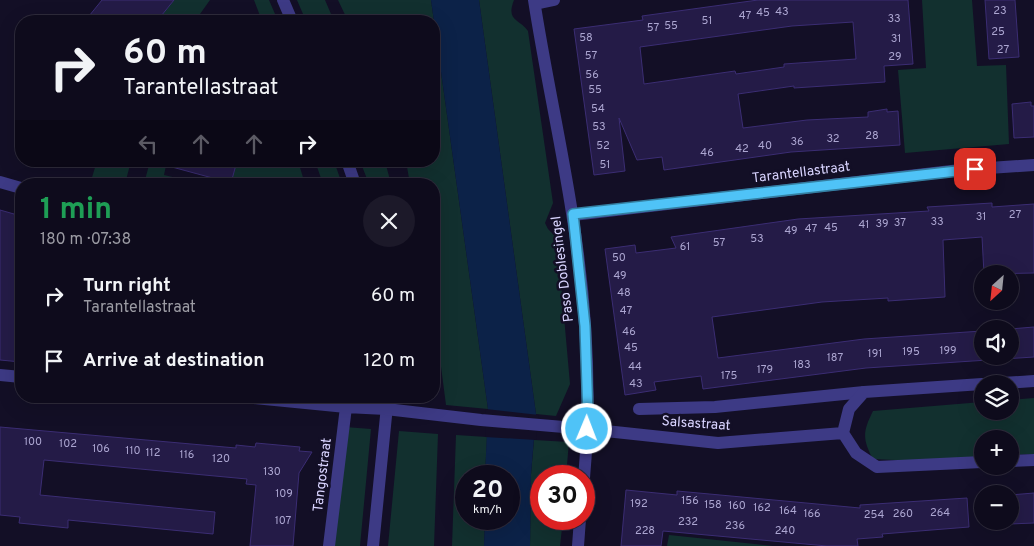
<!DOCTYPE html>
<meta charset="utf-8">
<style>
:root{--surface:#0e0b1c;--page:#1c1929;--text:#f1f3f6;--muted:#9b9ba3;--line:#2e2b3b}
body{margin:0;font-family:Overpass,sans-serif;background:var(--page);color:var(--text);height:100vh;display:flex;flex-direction:column;font-size:19px;white-space:nowrap}
*{box-sizing:border-box;margin:0}
p{font-size:16px;color:var(--muted)}
.icon{flex:none;width:28px;height:28px;fill:none;stroke:currentColor;stroke-width:2;stroke-linecap:round;stroke-linejoin:round}
.map{position:relative;flex:1;overflow:hidden}
.side{position:absolute;left:15px;top:178px;width:425px;height:225px;display:flex;flex-direction:column;background:var(--surface);border-radius:20px;box-shadow:0 5px 20px #0002,0 0 0 1px var(--line)}
.side>*{flex:none}
.hud{position:absolute;left:15px;top:15px;width:425px;height:152px;border-radius:20px;box-shadow:0 5px 20px #0002,0 0 0 1px var(--line);background:#0e0b1c;color:var(--text);overflow:hidden}
.needle{width:32px;rotate:207deg}
.tools{position:absolute;left:974px;top:265px;display:grid;gap:10px}
.tools a{display:grid;place-items:center;width:45px;height:45px;border-radius:50%;background:var(--surface);box-shadow:0 5px 20px #0002,0 0 0 1px var(--line);font-size:25px}
.speed{position:absolute;left:455px;top:465px;display:flex;gap:10px;font-size:25px;font-weight:700;text-align:center}
.speed>*{display:grid;place-content:center;width:65px;height:65px;border-radius:50%;background:var(--surface);box-shadow:0 5px 20px #0002,0 0 0 1px var(--line);line-height:1}
.speed small{font-size:12px;font-weight:400}
.speed .limit{border:8px solid #d22;background:#fff;color:#111}
.pin{position:absolute;display:grid;place-items:center;width:42px;height:42px;color:#fff;margin:-21px;border-radius:10px;box-shadow:0 2px 8px #0006}
.me{position:absolute;width:55px;margin:-28px;rotate:1deg;stroke-linejoin:round;filter:drop-shadow(0 0 4px #0008)}
.turn{display:flex;align-items:center;gap:18px;height:105px;padding:0 25px;font-size:22px}
.turn .icon{width:65px;height:65px;stroke-width:2.5}
.turn b{display:block;font-size:35px;line-height:42px}
.lanes{display:flex;align-items:center;height:48px;padding:0 25px;background:#0003;justify-content:center;gap:25px;direction:ltr}
.lanes .off{opacity:.35}
.round{display:grid;place-items:center;flex:none;width:52px;height:52px;border-radius:26px;background:var(--page)}
.headline{display:flex;align-items:center;justify-content:space-between;height:85px;padding:0 25px}
h1{font-size:30px;font-weight:700;line-height:38px;color:#1e9e55}
ul{padding:0;list-style:none}
li{display:flex;align-items:center;gap:15px;height:65px;padding:0 25px}
li div{flex:1}
li b{display:block;font-size:19px}
li em{font-style:normal}
.map>svg:first-child{display:block}
.green{fill:#12302f}
.water{fill:#0c2248}
.pier{fill:#130f26}
.building{fill:#241b47;stroke:#3b2d73;fill-rule:evenodd}
.lines{fill:none;stroke-linecap:round;stroke-linejoin:round}
.service{stroke:#3d3a85;stroke-width:12}
.minor{stroke:#3d3a85;stroke-width:12}
.route-casing{stroke:#337fa1;stroke-width:12}
.route{stroke:#4fc3f7;stroke-width:9}
.labels{text-anchor:middle;dominant-baseline:central;stroke-width:5;stroke-linejoin:round;paint-order:stroke}
.number-label{font-size:11px;fill:#aca6d1}
.street-label{font-size:14px;fill:#d9d4ff;stroke:#130f26}
</style>
<div class="map">
<svg width="1034" height="546" viewBox="0 0 1034 546">
<rect width="100%" height="100%" fill="#130f26"/>
<path class="green" d="M174,0H210L195,21H157Z
M254,0H269L278,21H262Z
M297,0H325L334,21H306Z
M338,0H431L488,409L446,405L434,313V184H410L406,161H434V21H348Z
M479,0H514C506,21 518,18 528,31L553,203L545,223L548,229L557,238L570,384L556,416L536,414Z
M922,0H972L977,66L1006,65L1009,144L905,153L898,70L926,68Z
M97,161H131L125,184H90Z
M150,161H167L164,175L181,179L179,184H144Z
M235,161H298L305,184H230Z
M315,161H334L342,184H323Z
M360,161H385L391,184H369Z
M1034,398V454L1010,455V439H982V457L916,461L873,459C862,439 863,431 873,411L982,402V411H1010V400Z
M345,427L371,429L360,546H333Z
M399,431L438,434L434,546H388Z
M456,435L487,437L485,476H466V519H485L484,546H452Z
M534,440L569,442L566,476H541V519H563L560,546H530L531,474Z
M669,535L773,546H667Z"/>
<path class="water" d="M431,0H479L536,414L531,474L530,546H484L485,519H509V476H485L488,409Z"/>
<path class="pier" d="M486,409L539,415L536,440L485,437Z"/>
<path class="building" d="M102,0H174L157,21H85Z
M758,0H908L913,64L884,66L885,82L794,88V86L738,94L743,128L807,120L868,117V112L887,109V112L898,111L900,145L791,152L664,170L662,157L637,160L619,118L625,171L594,175L574,29L643,20L642,16ZM853,22L856,59L784,64V67L736,74L735,71L644,84L640,47L792,26Z
M985,0H1015L1019,57L989,59Z
M1031,102V106H1034V137L1014,138L1012,104Z
M172,161H237L231,183L172,167Z
M992,203V207L1034,204V273L984,274L982,237L943,240L945,297L888,301V298L822,302L712,317L718,358L864,339L982,331V356H1010V329L1034,327V357L866,368L703,389L701,376L654,382L656,390L625,395L605,249L635,245L636,253L676,248L671,237L798,219L929,211L927,207Z
M0,210L21,216V362L0,360Z
M0,427L236,448V445L255,447L256,443L300,447L299,451L312,452L299,473L293,546H250L256,485L246,484L247,479L44,460L40,495L215,512L213,534L68,520V528L19,523L20,517L0,515Z
M626,490L677,495V491L860,508V505L967,498L969,527L882,534L883,537L857,539L858,546H827L663,531L661,546H621Z
M1034,493V523L1010,524V495Z"/>
<g class="lines">
<path class="service" d="M283,0L292,21
M347,161L355,184
M639,409L715,407L864,392
M373,546L388,396"/>
<path class="minor" d="M534,0C545,71 561,142 572,213C586,300 592,390 584,478
M535,4L554,0
M0,182L21,188
M573,215L960,170L1034,165
M0,375L21,377
M982,384L864,392L849,409L843,433L856,453L877,467L982,462
M987,384L1034,381
M233,396L346,407L386,409L481,420L587,429L718,443L843,433
M1010,461L1034,460
M329,546L346,407
M578,546L580,519"/>
</g>
<g class="lines">
<g class="route-casing">
<path id="route" d="M587,429L588,416L585,326L573,214L975,169"/>
</g>
<use href="#route" class="route"/>
</g>
<g class="labels">
<g class="number-label">
<text x="1000" y="11">23</text>
<text x="782" y="12">43</text>
<text x="763" y="13">45</text>
<text x="745" y="16">47</text>
<text x="894" y="19">33</text>
<text x="707" y="21">51</text>
<text x="671" y="26">55</text>
<text x="653" y="28">57</text>
<text x="998" y="32">25</text>
<text x="586" y="38">58</text>
<text x="896" y="39">31</text>
<text x="1003" y="50">27</text>
<text x="591" y="56">57</text>
<text x="895" y="57">29</text>
<text x="592" y="75">56</text>
<text x="595" y="90">55</text>
<text x="598" y="109">54</text>
<text x="599" y="127">53</text>
<text x="872" y="136">28</text>
<text x="833" y="139">32</text>
<text x="797" y="142">36</text>
<text x="603" y="146">52</text>
<text x="765" y="146">40</text>
<text x="742" y="149">42</text>
<text x="707" y="153">46</text>
<text x="605" y="165">51</text>
<text x="1015" y="215">27</text>
<text x="981" y="217">31</text>
<text x="937" y="222">33</text>
<text x="900" y="223">37</text>
<text x="882" y="224">39</text>
<text x="864" y="225">41</text>
<text x="831" y="228">45</text>
<text x="811" y="229">47</text>
<text x="791" y="231">49</text>
<text x="757" y="239">53</text>
<text x="719" y="243">57</text>
<text x="685" y="247">61</text>
<text x="619" y="258">50</text>
<text x="620" y="276">49</text>
<text x="624" y="293">48</text>
<text x="626" y="311">47</text>
<text x="629" y="332">46</text>
<text x="631" y="348">45</text>
<text x="948" y="351">199</text>
<text x="911" y="352">195</text>
<text x="875" y="354">191</text>
<text x="835" y="358">187</text>
<text x="802" y="365">183</text>
<text x="635" y="367">44</text>
<text x="765" y="370">179</text>
<text x="729" y="376">175</text>
<text x="636" y="384">43</text>
<text x="33" y="442">100</text>
<text x="68" y="444">102</text>
<text x="101" y="449">106</text>
<text x="133" y="451">110</text>
<text x="153" y="453">112</text>
<text x="187" y="455">116</text>
<text x="221" y="459">120</text>
<text x="272" y="472">130</text>
<text x="284" y="494">109</text>
<text x="690" y="501">156</text>
<text x="639" y="504">192</text>
<text x="713" y="505">158</text>
<text x="737" y="506">160</text>
<text x="762" y="508">162</text>
<text x="788" y="511">164</text>
<text x="940" y="513">264</text>
<text x="812" y="514">166</text>
<text x="903" y="514">260</text>
<text x="874" y="515">254</text>
<text x="283" y="521">107</text>
<text x="688" y="522">232</text>
<text x="735" y="526">236</text>
<text x="645" y="531">228</text>
<text x="785" y="531">240</text>
</g>
<g class="street-label">
<text transform="translate(801 173) rotate(-7)">Tarantellastraat</text>
<text transform="translate(563 269) rotate(-97)">Paso Doblesingel</text>
<text transform="translate(696 424) rotate(4)">Salsastraat</text>
<text transform="translate(323 475) rotate(-83)">Tangostraat</text>
</g>
</g>
</svg>
<div class="tools">
<a><svg class="needle" viewBox="-14 -14 28 28"><path d="M0-13l5 13h-10z" fill="#e53935"/><path d="M0 13l5-13h-10z" fill="#9b9ba3"/></svg></a>
<a><svg class="icon" aria-label="sound" viewBox="0 0 24 24"><path d="M4 9h4l5-4v14l-5-4H4zM17 9q2 3 0 6"/></svg></a>
<a><svg class="icon" aria-label="layers" viewBox="0 0 24 24"><path d="M12 4l9 5-9 5-9-5zM3 14l9 5 9-5"/></svg></a>
<a>+</a>
<a>−</a>
</div>
<div class="speed"><div>20<small>km/h</small></div><div class="limit">30</div></div>
<div class="pin" style="left:975px;top:169px;background:#d93025"><svg class="icon" aria-label="arrive" viewBox="0 0 24 24"><path d="M6 21V4h12l-3 4 3 4H6"/></svg></div>
<svg class="me" style="left:587px;top:429px" viewBox="-20 -20 40 40"><circle r="17" fill="#4fc3f7" stroke="#fff" stroke-width="3"/><path d="M0-11L8 9 0 5-8 9z" fill="#fff"/></svg>
<div class="hud">
<div class="turn"><svg class="icon" aria-label="right" viewBox="0 0 24 24"><path d="M7 20v-9h11M14 6l5 5-5 5"/></svg><div><b>60 m</b>Tarantellastraat</div></div>
<div class="lanes"><svg class="icon off" aria-label="left" viewBox="0 0 24 24"><path d="M17 20v-9H6M10 6l-5 5 5 5"/></svg><svg class="icon off" aria-label="ahead" viewBox="0 0 24 24"><path d="M12 20V5M6 11l6-6 6 6"/></svg><svg class="icon off" aria-label="ahead" viewBox="0 0 24 24"><path d="M12 20V5M6 11l6-6 6 6"/></svg><svg class="icon" aria-label="right" viewBox="0 0 24 24"><path d="M7 20v-9h11M14 6l5 5-5 5"/></svg></div>
</div>
<section class="side">
<div class="headline"><div><h1>1 min</h1><p>180 m · 07:38</p></div><a class="round"><svg class="icon" aria-label="close" viewBox="0 0 24 24"><path d="M6 6l12 12M18 6L6 18"/></svg></a></div>
<ul>
<li><svg class="icon" aria-label="right" viewBox="0 0 24 24"><path d="M7 20v-9h11M14 6l5 5-5 5"/></svg><div><b>Turn right</b><p>Tarantellastraat</p></div><em>60 m</em></li>
<li><svg class="icon" aria-label="arrive" viewBox="0 0 24 24"><path d="M6 21V4h12l-3 4 3 4H6"/></svg><div><b>Arrive at destination</b></div><em>120 m</em></li>
</ul>
</section>
</div>
